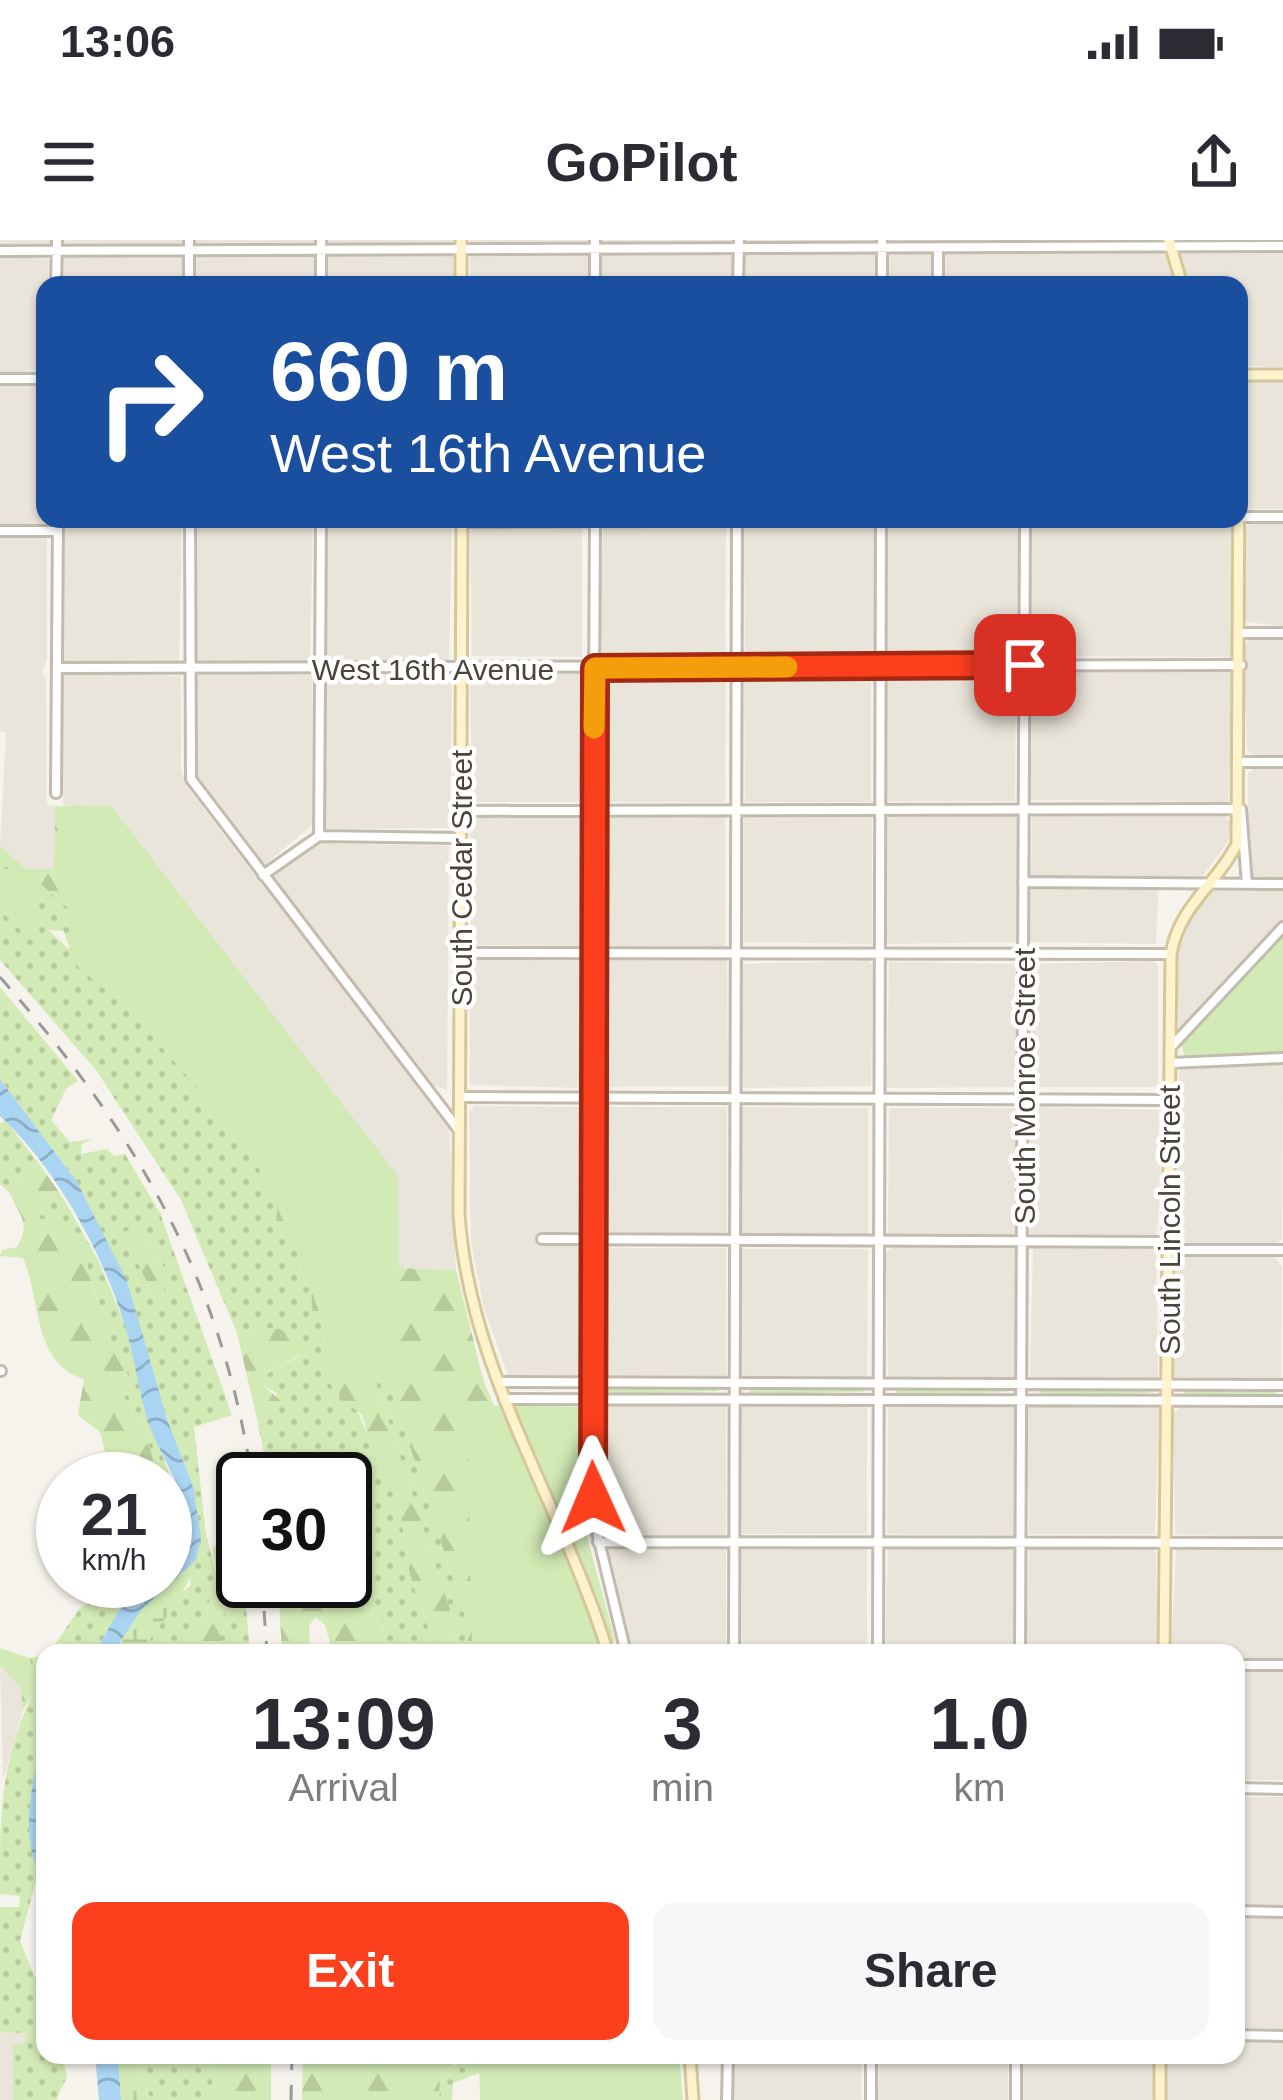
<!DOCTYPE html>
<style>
:root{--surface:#fff;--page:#f7f7f7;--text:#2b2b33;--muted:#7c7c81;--accent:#fc3f1d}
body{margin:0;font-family:Helvetica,sans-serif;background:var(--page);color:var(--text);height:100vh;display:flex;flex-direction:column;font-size:45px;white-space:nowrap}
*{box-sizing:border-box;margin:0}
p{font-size:39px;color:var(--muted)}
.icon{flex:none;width:66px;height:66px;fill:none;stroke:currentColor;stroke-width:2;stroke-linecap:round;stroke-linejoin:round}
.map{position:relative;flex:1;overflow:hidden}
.side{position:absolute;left:36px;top:1404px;width:1209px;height:420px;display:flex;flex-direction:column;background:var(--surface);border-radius:24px;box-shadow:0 3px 9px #0004}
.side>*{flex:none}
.top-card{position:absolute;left:36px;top:36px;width:1212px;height:252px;border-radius:24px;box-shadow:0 3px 9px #0004;background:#1a4fa0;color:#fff;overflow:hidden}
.speed{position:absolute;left:36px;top:1212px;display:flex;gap:24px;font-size:60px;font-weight:700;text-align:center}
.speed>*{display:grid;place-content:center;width:156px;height:156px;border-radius:50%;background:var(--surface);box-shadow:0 3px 9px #0004;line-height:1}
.speed small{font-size:30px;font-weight:400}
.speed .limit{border:6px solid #111;border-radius:18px;background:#fff;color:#111}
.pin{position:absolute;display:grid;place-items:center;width:102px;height:102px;color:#fff;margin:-51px;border-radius:24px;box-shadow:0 6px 18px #0006}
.me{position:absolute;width:132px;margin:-66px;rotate:359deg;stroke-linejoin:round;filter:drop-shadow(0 0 9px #0008)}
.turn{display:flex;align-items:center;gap:42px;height:252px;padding:0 36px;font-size:54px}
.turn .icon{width:156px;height:156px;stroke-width:2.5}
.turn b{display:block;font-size:84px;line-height:102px}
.eta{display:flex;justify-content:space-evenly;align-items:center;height:204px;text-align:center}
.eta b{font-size:72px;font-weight:800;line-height:84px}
.primary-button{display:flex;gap:24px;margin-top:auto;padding:24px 36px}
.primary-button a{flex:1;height:138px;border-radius:24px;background:var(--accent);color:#fff;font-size:48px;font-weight:800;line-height:138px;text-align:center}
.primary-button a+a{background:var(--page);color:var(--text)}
.status{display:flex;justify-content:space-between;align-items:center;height:84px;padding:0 60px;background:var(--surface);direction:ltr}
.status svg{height:33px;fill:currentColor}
header{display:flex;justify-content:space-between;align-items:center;height:156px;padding:0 36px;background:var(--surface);font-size:54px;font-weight:800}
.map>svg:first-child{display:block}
.residential{fill:#eae5da}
.grass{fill:url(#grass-dots);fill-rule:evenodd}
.forest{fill:url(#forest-firs)}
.wetland{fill:url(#wetland-marsh)}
.green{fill:#d2eab5}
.water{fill:url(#water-waves)}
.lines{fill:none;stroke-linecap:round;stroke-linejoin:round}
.street-casing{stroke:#c2bbae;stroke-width:14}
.secondary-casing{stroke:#d6c79b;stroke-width:15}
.street{stroke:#fff;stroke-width:8}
.secondary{stroke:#fff3cd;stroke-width:9}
.rail{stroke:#9a9a9a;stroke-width:3;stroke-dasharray:15 15;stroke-linecap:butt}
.route-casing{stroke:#a42913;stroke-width:30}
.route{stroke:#fc3f1d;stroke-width:21}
.slow{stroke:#f59e0b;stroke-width:21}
.labels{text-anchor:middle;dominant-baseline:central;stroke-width:9;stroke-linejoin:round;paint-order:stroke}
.street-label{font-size:30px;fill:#4b4439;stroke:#fff}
</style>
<div class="status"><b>13:06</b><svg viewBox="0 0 49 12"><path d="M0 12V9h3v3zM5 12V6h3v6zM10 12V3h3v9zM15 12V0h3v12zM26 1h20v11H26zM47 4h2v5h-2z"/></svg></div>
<header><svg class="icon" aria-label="menu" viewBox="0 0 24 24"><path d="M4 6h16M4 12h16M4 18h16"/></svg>GoPilot<svg class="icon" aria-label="share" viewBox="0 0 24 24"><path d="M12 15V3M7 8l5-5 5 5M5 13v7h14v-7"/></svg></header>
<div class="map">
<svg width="1283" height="1860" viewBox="0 0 1283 1860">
<defs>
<pattern id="grass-dots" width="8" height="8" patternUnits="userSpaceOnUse" patternTransform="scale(3)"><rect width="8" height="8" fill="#d2eab5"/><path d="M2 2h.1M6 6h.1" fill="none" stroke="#b6ca9c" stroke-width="1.8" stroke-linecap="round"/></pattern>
<pattern id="forest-firs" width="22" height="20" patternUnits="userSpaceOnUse" patternTransform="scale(3)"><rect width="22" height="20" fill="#d2eab5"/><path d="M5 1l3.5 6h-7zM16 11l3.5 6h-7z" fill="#b6ca9c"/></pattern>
<pattern id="wetland-marsh" width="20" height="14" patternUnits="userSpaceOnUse" patternTransform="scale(3)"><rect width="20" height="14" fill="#d2eab5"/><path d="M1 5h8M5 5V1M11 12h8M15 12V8" fill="none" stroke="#b6ca9c"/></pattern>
<pattern id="water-waves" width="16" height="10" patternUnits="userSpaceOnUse" patternTransform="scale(3)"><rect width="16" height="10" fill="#a9d4f2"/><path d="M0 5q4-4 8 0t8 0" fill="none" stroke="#8caec5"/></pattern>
</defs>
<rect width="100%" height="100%" fill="#f6f3ec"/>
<path class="residential" d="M0,0H453V45H61L60,5H0Z
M470,0H1162L1174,45H470Z
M1174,0H1283V128L1239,125V45H1186Z
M0,16L49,19L45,133L0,134Z
M1283,140V269H1249L1239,141Z
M0,144H45L47,279L42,284L0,285Z
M58,279H182L179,421H60Z
M194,279H313L310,421H196Z
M324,279H452L449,420H325Z
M1252,281H1283V386L1245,382V289Z
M1226,282L1235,287V411L1230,417L1030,416L1032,287Z
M1013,285L1019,290L1017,416L888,418V287Z
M603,286L726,288L725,418L599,417Z
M748,286L874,287V416L745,418L744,290Z
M475,287L582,288V417L472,416L470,293Z
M0,294H42L47,300V418L42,433L46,438L47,565L55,566L54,629H24L0,606L6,492H0Z
M1249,398H1283V516H1254L1247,509L1244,408Z
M1227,430L1234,438L1228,562L1030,560L1032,431Z
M478,431L583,432L581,562H472L470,438Z
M600,431L726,432L725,562H600Z
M871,431V562H745L744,432Z
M1016,432L1015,561H887V433Z
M65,433L181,436V531L187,547L449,886L456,1030L399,1028L111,566L63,565L58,438Z
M199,433L312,435V585L267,623H260L194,534L193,439Z
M445,434L452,441L450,588L326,589L324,435Z
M1256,527H1283V639H1256L1248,630V533Z
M1012,574L1017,579V702L887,704L886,577Z
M1223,574L1231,584L1228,602L1202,637L1159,641L1156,704L1030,702L1032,575Z
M477,575L582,576V706L471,705L470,582Z
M725,575V707L598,706V576Z
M872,576V704L743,702L744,577Z
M313,603L449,606L447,850L431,845L272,638Z
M1211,651H1283V680L1186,787L1179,788L1175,703L1187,676Z
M476,719L582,721L581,848L470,845L469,726Z
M605,719L727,720L728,846L597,847L599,724Z
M868,721L873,726L871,846L741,848V724Z
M1153,721L1158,725V847H1028L1030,724Z
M889,722L1017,724L1016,847L887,848Z
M1283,823L1282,999L1272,1006L1179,1005L1173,957L1179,830Z
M475,866L581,867V993L538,997L539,1003L582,1007L579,1137L508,1135L484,1068L471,1002L469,872Z
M599,867H727V995H598Z
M740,867L868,868V994L741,995Z
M1029,867L1159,870L1161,956L1156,995L1030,994Z
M889,868H1017L1015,994H888Z
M893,1007L1016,1009L1015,1137L888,1136L886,1012Z
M598,1008H726V1137L597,1136Z
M1033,1008L1156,1009L1158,1138L1030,1137Z
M740,1009H868L867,1137H740Z
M1272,1014L1282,1026L1281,1139L1174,1137L1177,1015Z
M602,1163L726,1164V1295H601L597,1274Z
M892,1164L1015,1167L1014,1295L887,1294L888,1169Z
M741,1165H867V1294H739Z
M1032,1165L1159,1168L1155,1294H1029L1027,1170Z
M1181,1167L1283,1168V1297L1175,1294L1173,1173Z
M611,1307L726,1309V1413H630L604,1314Z
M740,1307L867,1309V1413H737Z
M1010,1307L1014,1312L1013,1413H885L888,1308Z
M1150,1307L1156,1313L1157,1413H1026L1029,1308Z
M1283,1308V1420L1171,1413L1176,1310Z
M0,1425L22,1450L23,1470L3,1540Z
M1236,1431H1283V1540H1236Z
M1236,1557H1283V1666L1236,1665Z
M1236,1677L1283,1678V1789L1236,1788Z
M0,1792H26L25,1802L13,1807V1860H0Z
M1236,1800H1283V1860H1167V1815H1236Z
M732,1815H862L861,1860H731Z
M879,1815H1008V1860H878Z
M1020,1815H1154L1153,1855L1152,1860H1020Z"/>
<path class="grass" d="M0,606L304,880L466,1379L469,1413H455L454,1382L338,1027L289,987L336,1077L357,1170L400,1270L410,1335L437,1413H380L386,1391L347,1345L336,1341H345V1239H269L257,1179L265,1182L277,1153L264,1146L267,1134L300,1116L262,1088L237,1093L181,960L96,830L0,720ZM48,690L64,691L67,702L164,797Z
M0,747L78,841L66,849L51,880L70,902L92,899L82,904L81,914L107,909L114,916L125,914L160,973L232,1175L194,1187L206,1294L218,1340L189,1413H141L174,1359L190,1346L193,1246L77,942L0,839ZM140,987L165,1029L163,1061L155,1059L124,993Z
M6,881L40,925L25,930L10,953L0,944V883Z
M36,957L63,958L98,1020L125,1084L148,1180L185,1271V1292L165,1322V1239H158L142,1178L124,1158L130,1139L109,1101L111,1080C80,1047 98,994 40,979L32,965Z
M130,1341H150L124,1362L95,1413H49L80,1368Z
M244,1343L250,1413H220V1380Z
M45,1416V1498L30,1560V1600L38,1633L20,1701L45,1761V1815H62L67,1837L56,1860H13V1806L25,1802L26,1793L0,1792V1667H19L20,1656L0,1654C0,1569 0,1521 37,1444L29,1418Z
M127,1815H203L212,1827L213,1860H151L134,1817Z
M441,1815H453L452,1826L486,1815H526L453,1843L452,1860H439Z"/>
<path class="forest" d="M55,566H111L398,936L399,1028L456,1030L483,1139L595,1413H469L466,1379L304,880L24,629H54Z
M40,925L63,958L37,957L33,965L40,979L60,978C99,1011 80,1047 111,1080L109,1101L130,1139L124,1158L142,1178L158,1239H121L119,1230L109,1228L100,1192L78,1175L84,1139C32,1123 42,1062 23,1018L0,1016L2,1010L17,1007C31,982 20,977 10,953L25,930Z
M278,963L338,1026L454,1382L455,1413H437L410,1335L400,1270L372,1210L362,1175C314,1135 322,1136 337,1078L313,1075L310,1036L289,987L276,982Z
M140,986L165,1030L163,1062L155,1059L123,992Z
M262,1088L280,1089L304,1106L300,1115L267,1134L264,1146L283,1163L264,1182L257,1179L237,1093Z
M227,1300L243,1322L245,1341L220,1380V1413H189L218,1340L212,1308Z
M278,1341L347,1345L386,1392L380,1413H333L325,1385L315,1377L309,1386L310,1413H282Z
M0,1408L29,1418L38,1444L23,1470L21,1449L0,1425Z
M203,1815H271V1860H213L212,1827Z
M303,1815H441L439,1860H302Z"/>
<path class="wetland" d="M196,1320C188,1354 160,1382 141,1413H113L141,1370Z
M118,1815L134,1817L151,1860H121Z"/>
<path class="green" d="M71,565L111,566L398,936V1141H342L301,1018L248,906L129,770L69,719Z
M0,629H37L36,705L0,670Z
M1283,692V815L1195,820L1184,815L1181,802Z
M606,1146L715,1147L719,1151L606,1154Z
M751,1147H859L864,1152L749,1154Z
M896,1147L1004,1148L1007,1152L896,1155Z
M1040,1148L1148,1149L1151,1153L1039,1156Z
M1184,1149L1274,1150L1277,1154L1184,1157Z
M467,1165L584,1167L586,1293L615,1400L604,1413H472Z
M479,1815H679L683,1860H480Z"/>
<path class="water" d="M0,839L77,942L127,1041L167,1179L193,1246L201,1298L196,1320L141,1370L113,1413H95C112,1385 127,1341 165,1341C165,1315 189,1300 185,1273C181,1242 157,1210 147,1179C139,1149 134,1118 126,1089C104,1014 56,928 0,876Z
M45,1498V1644C18,1602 30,1543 45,1498Z
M95,1815H118L121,1860H99Z"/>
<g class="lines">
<g class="street-casing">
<path id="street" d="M321,0V45
M882,0V45
M938,8V45
M0,11L1283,6
M56,45L57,0
M189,45V0
M595,45V0
M738,45L739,0
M0,139H45
M1239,277H1283
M190,279L191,539L458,889
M595,279L590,1159L595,1284L626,1413
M462,282L1105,279
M0,291H58
M1241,393H1283
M57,428L1241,425
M1241,522H1283
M56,553L58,279
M461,571L1241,569L1247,644
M319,596L321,279
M263,635L319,596L460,598
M1023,642L1283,644
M461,713L1171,714
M1170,808L1283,687
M1170,823L1283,818
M461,857L1170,860
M542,999L1168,1002
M1168,1010H1283
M0,1131H1
M499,1142L1283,1145
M504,1159L1283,1161
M598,1302L1283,1303
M734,1413L737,279
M878,1413L881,279
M1020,1413L1025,279
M1236,1425H1283
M1236,1548L1283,1549
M1236,1671L1283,1672
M1236,1795L1283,1796
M871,1815V1860
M727,1860L728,1815
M1016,1860V1815"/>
</g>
<g class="secondary-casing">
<path id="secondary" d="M461,0V45
M1169,0L1182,45
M1239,135H1283
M462,279L459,974C469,1132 563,1265 608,1413
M1164,1413L1171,714C1179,666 1216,645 1237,604L1239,219
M690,1815L693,1860
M1160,1860V1815"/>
</g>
<use href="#street" class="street"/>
<use href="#secondary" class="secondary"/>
<path class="rail" d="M0,737C134,890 221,1035 252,1239
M262,1341L267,1413
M291,1860L292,1815"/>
</g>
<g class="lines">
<g class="route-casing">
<path id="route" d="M593,1258L595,428L1025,425"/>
</g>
<use href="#route" class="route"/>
<path class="slow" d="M594,488L595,428L787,427"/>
</g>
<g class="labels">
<g class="street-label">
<text x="433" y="429">West 16th Avenue</text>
<text transform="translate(461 638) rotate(-90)">South Cedar Street</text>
<text transform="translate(1024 846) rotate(-90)">South Monroe Street</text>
<text transform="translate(1169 980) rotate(-90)">South Lincoln Street</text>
</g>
</g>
</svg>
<div class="speed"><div>21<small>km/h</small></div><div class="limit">30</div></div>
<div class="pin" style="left:1025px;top:425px;background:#d93025"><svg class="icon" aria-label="arrive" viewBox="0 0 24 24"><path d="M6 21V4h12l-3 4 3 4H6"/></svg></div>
<svg class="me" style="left:593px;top:1258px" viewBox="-20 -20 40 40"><path d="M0-17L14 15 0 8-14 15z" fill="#fc3f1d" stroke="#fff" stroke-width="4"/></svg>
<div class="top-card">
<div class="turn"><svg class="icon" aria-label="right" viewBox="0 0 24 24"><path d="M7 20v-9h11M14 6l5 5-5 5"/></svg><div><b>660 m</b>West 16th Avenue</div></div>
</div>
<section class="side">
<div class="eta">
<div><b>13:09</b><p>Arrival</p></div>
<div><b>3</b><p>min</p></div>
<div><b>1.0</b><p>km</p></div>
</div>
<div class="primary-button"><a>Exit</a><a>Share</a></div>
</section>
</div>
